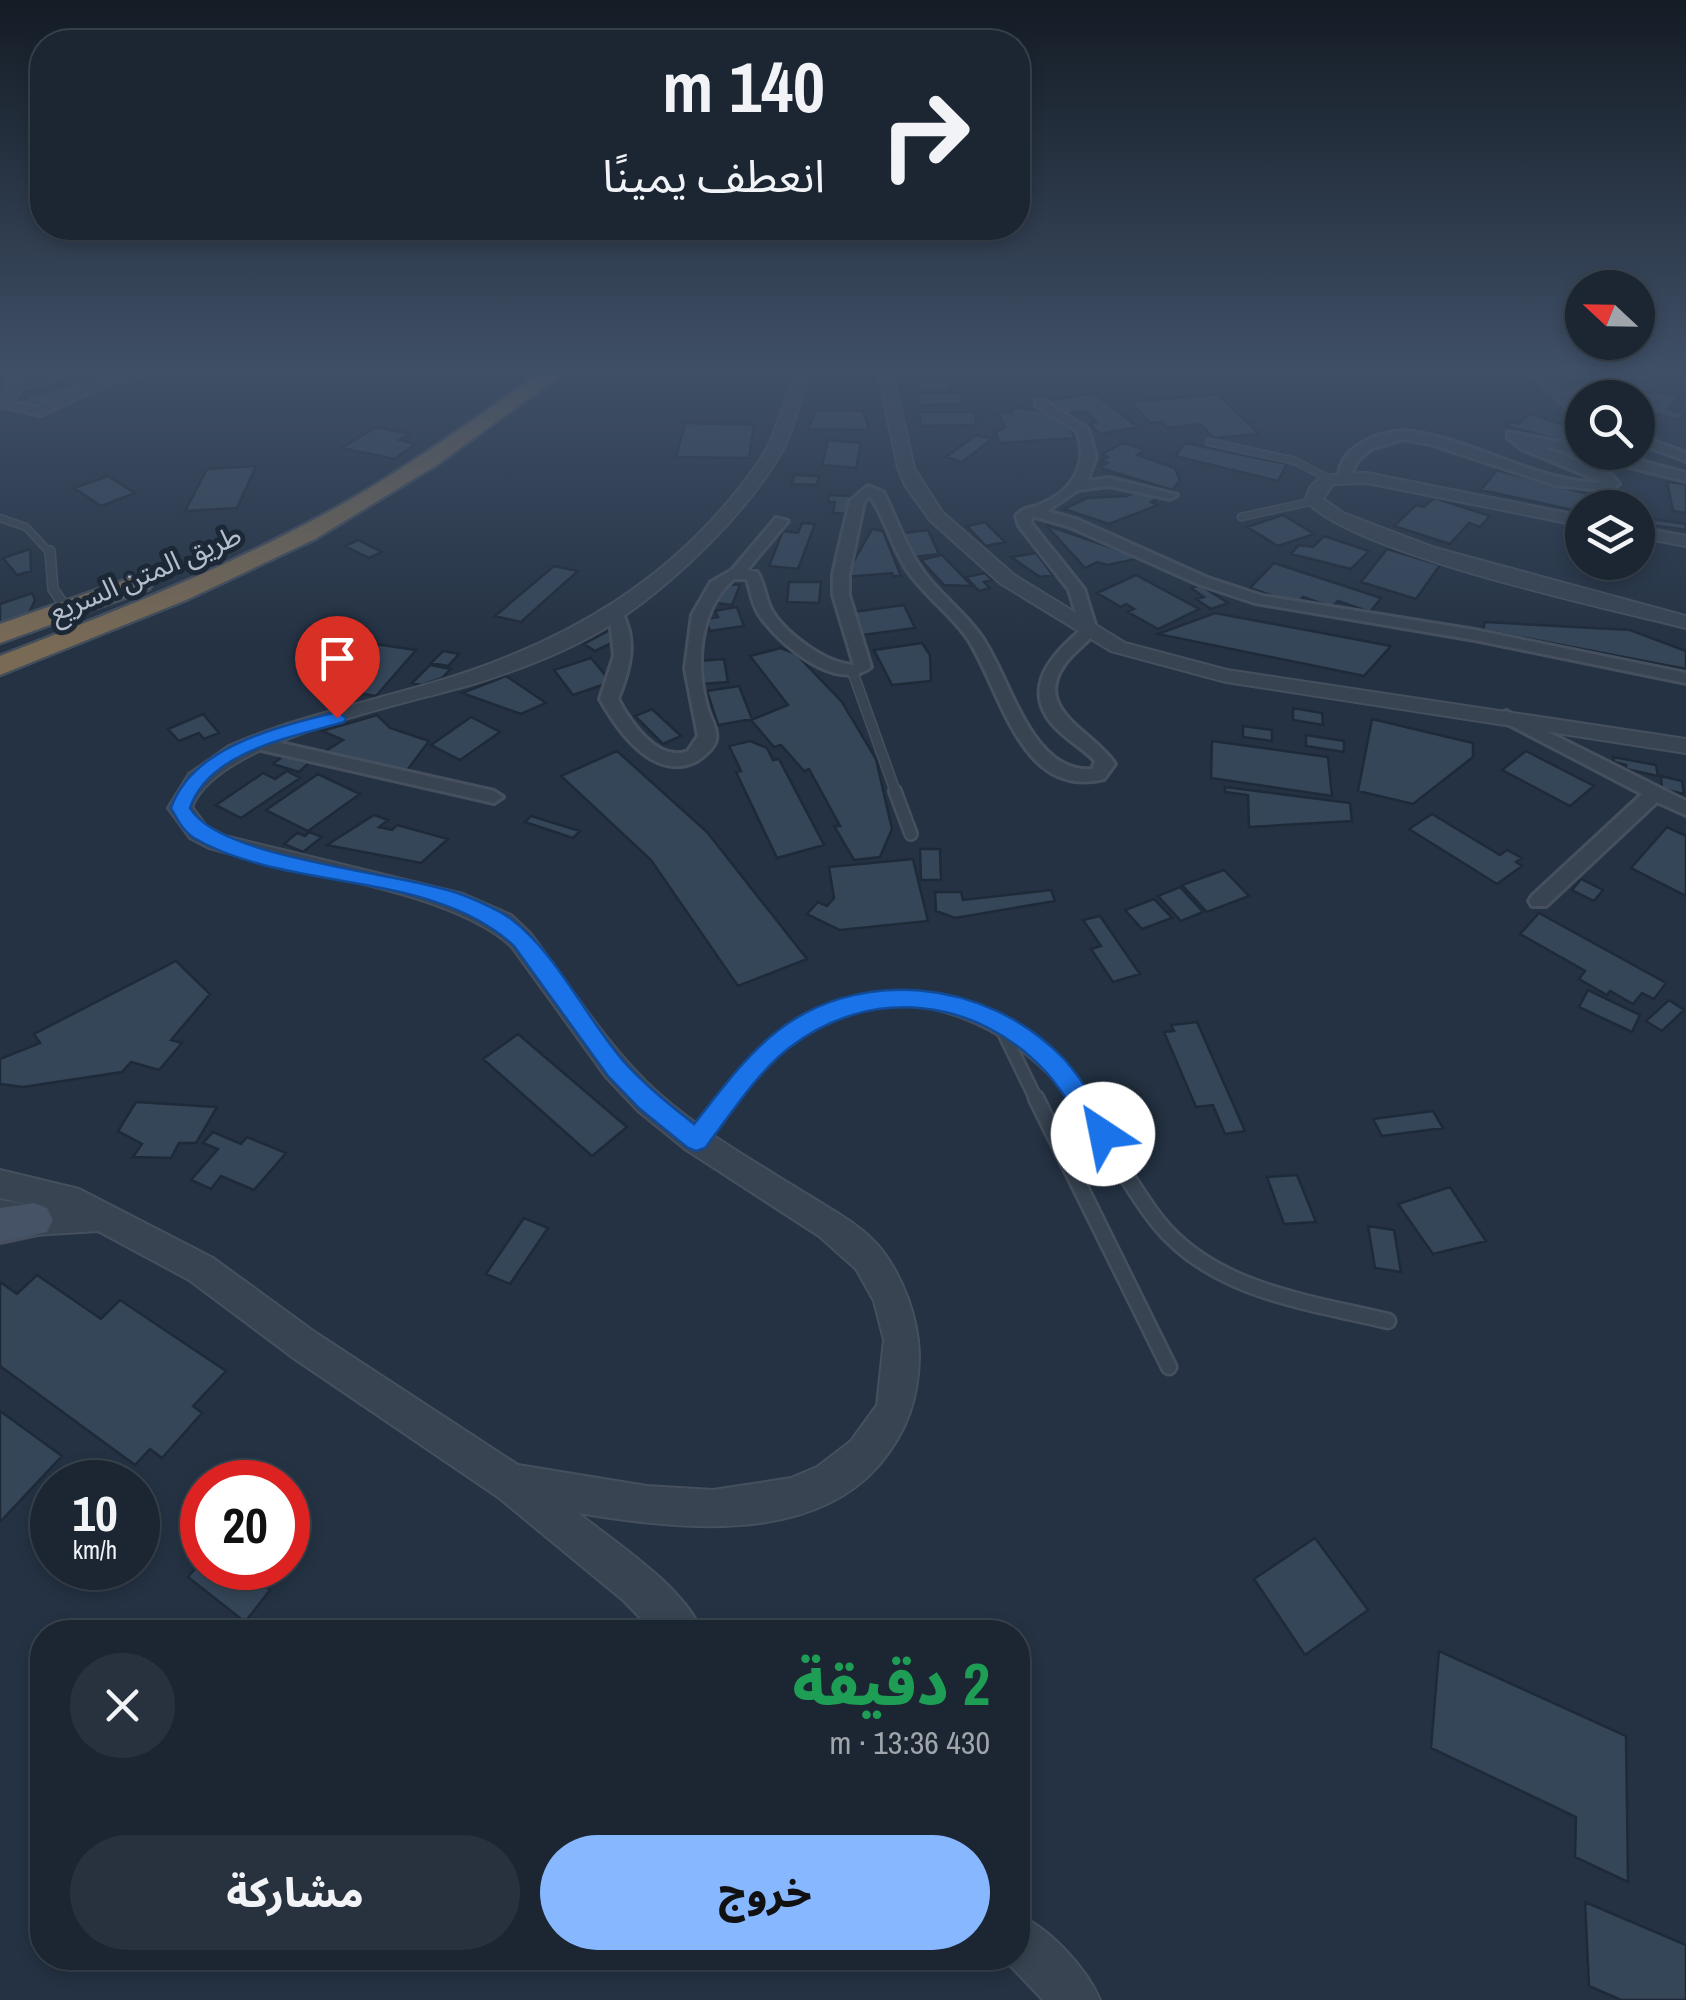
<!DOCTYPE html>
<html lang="ar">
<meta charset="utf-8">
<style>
:root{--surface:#1b2632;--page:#28323e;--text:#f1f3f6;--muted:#a0a5ac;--line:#39434d;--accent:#87b8ff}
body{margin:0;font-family:"Archivo Narrow","Noto Sans Arabic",sans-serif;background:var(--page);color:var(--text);direction:rtl;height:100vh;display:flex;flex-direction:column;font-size:38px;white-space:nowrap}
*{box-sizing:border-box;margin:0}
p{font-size:32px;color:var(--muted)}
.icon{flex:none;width:55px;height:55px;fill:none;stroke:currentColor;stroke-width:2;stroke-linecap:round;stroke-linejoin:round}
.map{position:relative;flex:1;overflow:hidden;direction:ltr}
.side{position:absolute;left:30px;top:1620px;width:1000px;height:350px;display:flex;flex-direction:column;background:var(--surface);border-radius:40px;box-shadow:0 5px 15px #0003,0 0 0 2px var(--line);direction:rtl}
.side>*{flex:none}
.guide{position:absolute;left:30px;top:30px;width:1000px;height:210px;border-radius:40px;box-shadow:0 5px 15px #0003,0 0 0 2px var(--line);direction:rtl;background:#1b2632;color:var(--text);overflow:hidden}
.needle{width:65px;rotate:292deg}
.controls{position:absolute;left:1565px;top:270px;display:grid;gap:20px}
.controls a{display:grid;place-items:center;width:90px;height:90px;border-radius:50%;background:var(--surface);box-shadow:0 5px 15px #0003,0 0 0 2px var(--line);font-size:50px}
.speed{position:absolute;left:30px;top:1460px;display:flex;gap:20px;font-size:50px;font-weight:700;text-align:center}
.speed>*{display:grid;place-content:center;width:130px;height:130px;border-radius:50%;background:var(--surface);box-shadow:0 5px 15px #0003,0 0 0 2px var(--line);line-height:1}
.speed small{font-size:25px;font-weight:400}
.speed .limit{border:15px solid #d22;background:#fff;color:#111}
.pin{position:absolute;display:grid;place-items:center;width:85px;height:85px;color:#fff;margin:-102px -42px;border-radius:50% 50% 50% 0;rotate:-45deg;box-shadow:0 0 10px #0007}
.pin .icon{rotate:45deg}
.me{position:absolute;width:110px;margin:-55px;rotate:326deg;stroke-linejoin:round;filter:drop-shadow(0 0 8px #0008)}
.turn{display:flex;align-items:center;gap:35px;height:210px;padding:0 40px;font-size:45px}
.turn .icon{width:130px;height:130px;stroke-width:2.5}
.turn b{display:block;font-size:70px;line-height:85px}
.round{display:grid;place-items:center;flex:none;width:105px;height:105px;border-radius:52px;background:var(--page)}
.head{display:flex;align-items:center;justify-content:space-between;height:170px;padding:0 40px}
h1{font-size:60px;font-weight:800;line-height:75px;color:#1e9e55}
.action{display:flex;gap:20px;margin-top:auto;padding:20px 40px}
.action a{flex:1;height:115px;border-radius:60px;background:var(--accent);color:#111;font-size:40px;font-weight:800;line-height:115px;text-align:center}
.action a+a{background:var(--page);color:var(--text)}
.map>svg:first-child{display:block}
.green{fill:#264144}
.building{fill:#354659;stroke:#1f2a39;stroke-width:2.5}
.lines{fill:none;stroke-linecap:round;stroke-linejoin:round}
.service-far3-casing{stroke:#454f5e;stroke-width:9}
.service-far2-casing{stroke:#454f5e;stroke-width:12}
.service-far1-casing{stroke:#454f5e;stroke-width:16}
.service-casing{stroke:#454f5e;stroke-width:19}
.minor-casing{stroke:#454f5e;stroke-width:6}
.tertiary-casing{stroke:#454f5e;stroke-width:4}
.secondary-casing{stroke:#454f5e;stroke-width:6}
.motorway-casing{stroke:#434e5c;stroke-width:5}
.service-far3{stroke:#384452;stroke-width:6}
.service-far2{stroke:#384452;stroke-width:9}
.service-far1{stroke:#384452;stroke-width:11}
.service{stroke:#384452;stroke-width:14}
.minor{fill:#384452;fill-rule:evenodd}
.tertiary{fill:#384452;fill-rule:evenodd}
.secondary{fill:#465265;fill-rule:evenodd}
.motorway{fill:#796a55;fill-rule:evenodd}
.route{fill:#1a73e8;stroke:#114b97;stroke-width:2.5}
.labels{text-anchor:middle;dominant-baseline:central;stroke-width:10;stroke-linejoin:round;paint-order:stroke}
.far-street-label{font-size:28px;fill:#b5bfcc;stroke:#1d2837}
</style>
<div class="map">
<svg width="1686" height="2000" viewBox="0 0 1686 2000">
<rect width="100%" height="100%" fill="#243243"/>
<path class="green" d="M1211,366H1577L1446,370Z"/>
<path class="building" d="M130,366L96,379L89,375L100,370L87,367Z
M909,366H977L969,371L953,370L942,376H911Z
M139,368L166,371L129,386L114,385L129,376L124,375Z
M72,371L79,374L62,379L66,381L34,391L17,389L29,385L24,383L29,379Z
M917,379H948L950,392H919Z
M80,381L93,384L54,400L27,406L20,402L29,396Z
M1617,389L1679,395L1668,409L1685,414L1680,420L1638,410V398H1599Z
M918,393H960L962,404L919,405Z
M1093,393L1138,427L1101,434L1089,424L1097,422L1084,411L1067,414L1050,400Z
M1218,394L1259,434L1214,438L1200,424L1167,428L1162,421L1150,423L1131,402Z
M1015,407L1045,411L1068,425L1075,438L1000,443L995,432L1005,427L998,412L1011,413Z
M816,410L863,411L869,430L808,429Z
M919,412H974L977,425L921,426Z
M1529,414L1582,430V446L1506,426L1510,422L1519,424Z
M685,423L754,425L749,458L676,457Z
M376,427L410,434L400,440L416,444L394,459L342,448Z
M976,435L992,439L962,462L946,457Z
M828,440L861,443L856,468L822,465Z
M1123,443L1145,450L1137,455L1175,468L1180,481L1172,490L1103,469L1101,466L1107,463L1101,461L1108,457L1102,454Z
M1185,443L1287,464L1278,481L1175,456Z
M256,466L237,508L185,511L207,469Z
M1497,470L1622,503L1620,508H1582V512L1481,490Z
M794,475L819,476L817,485L792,484Z
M108,476L135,493L101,506L74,488Z
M1667,482L1686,484V513L1673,511Z
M1135,492L1158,498L1151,502L1158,505L1109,524L1064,509L1087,498L1127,496Z
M829,495L851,496L848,514L833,513L835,502H828Z
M1434,498L1490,516L1480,527L1469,523L1450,544L1394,526L1416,505L1424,507Z
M1283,515L1314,534L1278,546L1247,527Z
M1638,517L1686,524V530L1638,523Z
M985,522L1005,542L986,546L967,526Z
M802,523L815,524L798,569L769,566L783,531L798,533Z
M1046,525L1141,558L1107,565L1097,562L1085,568Z
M872,529L883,531L901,576H893L892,573L845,577Z
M928,530L939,554L915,557L903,533Z
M1324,536L1369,551L1351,569L1291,554L1299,545L1313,547Z
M358,540L382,552L369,558L345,546Z
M30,549L31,571L17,575L3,558Z
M1387,549L1440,565L1416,599L1361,582Z
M1036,553L1053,575L1040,577L1011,557Z
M942,555L972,586L944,585L921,560Z
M1274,563L1381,598L1370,612L1338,601L1332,607L1303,597L1297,604L1250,588Z
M554,566L578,571L521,622L495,616Z
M985,573L992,580L984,582L990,588L979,591L966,577Z
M1136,575L1199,609L1158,629L1128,612L1134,609L1126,604L1121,607L1097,593Z
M789,582H821L819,603L787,602Z
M724,584L740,585L732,605L716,603Z
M1200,585L1228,603L1211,609L1196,599L1204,597L1191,588Z
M32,593L35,600L27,617L0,626V604Z
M904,605L915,628L863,635L853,612Z
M737,607L744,626L710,631L705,619L718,617L715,611Z
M1215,613L1391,646L1364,676L1158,634Z
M1485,622L1630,630L1686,651V669L1483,630Z
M608,631L620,639L595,651L584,644Z
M361,642L416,650L376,696L311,686L337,658Z
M922,643L930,655L931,681L892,685L874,650Z
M781,648L796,654L842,702L876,759L892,829L880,857L854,860L834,826H840L809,769L804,771L781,745L774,747L751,720L788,705L750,656Z
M443,651L459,654L448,666L431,663Z
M591,658L611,682L573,695L554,670Z
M724,659L728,682L701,684L697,661Z
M430,665L451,669L442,678L422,685L412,683Z
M506,676L546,703L521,714L462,693Z
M739,686L752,719L718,725L707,691Z
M1293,708L1322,713L1323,725L1293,720Z
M652,709L681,736L663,744L635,716Z
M203,714L219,733L204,739L199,733L179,741L168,729Z
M377,715L390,728L429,741L405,773L324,752L343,740L322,731Z
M471,717L500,732L460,760L431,745Z
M1372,719L1473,743V757L1413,804L1358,791Z
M1243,726L1272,730V741L1243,737Z
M1306,735L1344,741V752L1306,746Z
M750,741L767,748L773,760L779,759L824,845L777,858L736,772L741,771L729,746Z
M1212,741L1328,757L1332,796L1211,778Z
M617,751L707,832L807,959L738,986L651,860L561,776Z
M1526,751L1594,786L1570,806L1502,770Z
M283,756L309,763L299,772L273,764Z
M1613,757L1656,765L1658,776L1626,769V765L1614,762Z
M287,771L300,778L241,818L216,805L263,773L275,779Z
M318,774L360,794L308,831L266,810Z
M1661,776L1682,781L1684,794L1662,789Z
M1225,787L1350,803L1352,821L1249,827L1248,795L1225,792Z
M1432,814L1500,855L1507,850L1522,858L1516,862L1522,866L1497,884L1409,829Z
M374,815L388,820L379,827L392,830L397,825L448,839L421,863L327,845Z
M531,816L580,831L573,838L525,822Z
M1667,827L1686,836V896L1631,868Z
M309,832L322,837L303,852L284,844L297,833L305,836Z
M920,849H940L941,880H921Z
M913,859L928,921L840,930L807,914L818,902L827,906L834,898L829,867Z
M1224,870L1249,896L1207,912L1182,885Z
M1581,879L1603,890L1594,901L1572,890Z
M1180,887L1203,912L1181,921L1158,896Z
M1051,890L1055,901L955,918L936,911L935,892H961L963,900Z
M1154,899L1172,918L1142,929L1125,910Z
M1539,913L1666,983L1654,999L1642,993L1633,1004L1610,991L1607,995L1579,979L1585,971L1520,934Z
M1100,916L1140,974L1113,982L1091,949L1101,946L1083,920Z
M176,961L210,994L171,1040L182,1043L159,1070L131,1062L122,1072L23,1087L0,1084V1059L40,1043L34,1034Z
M1588,990L1640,1015L1632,1032L1579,1007Z
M1669,1000L1684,1010L1662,1031L1646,1021Z
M1197,1022L1245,1131L1225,1134L1213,1105L1196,1107L1164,1032L1174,1031L1171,1025Z
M518,1034L627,1127L592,1156L483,1059Z
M136,1102L217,1107L196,1143H179L171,1158L133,1157L142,1144L118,1131Z
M1433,1111L1443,1128L1382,1136L1373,1119Z
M213,1132L241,1144L247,1137L286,1153L254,1190L221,1176L211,1189L191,1180L218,1149L203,1143Z
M1297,1175L1316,1222L1284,1224L1267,1177Z
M1450,1187L1486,1241L1433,1254L1398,1204Z
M524,1218L548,1228L510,1284L486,1274Z
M1368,1226L1394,1230L1401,1272L1375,1268Z
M37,1275L101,1319L120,1300L226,1371L193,1406L202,1413L162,1458L150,1449L135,1465L0,1366V1282L17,1294Z
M0,1411L62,1456L1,1521L0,1520Z
M1315,1538L1368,1610L1305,1655L1254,1579Z
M202,1560V1568H240L270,1590L245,1622L188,1577Z
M1439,1651L1626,1736L1628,1882L1575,1857L1576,1817L1431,1748Z
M1585,1902L1686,1945V2000H1621L1589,1986Z"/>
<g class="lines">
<g class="service-far3-casing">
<path id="service-far3" d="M1524,366L1565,401
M1209,442L1295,461L1329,479
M1241,517L1314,501
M0,518L26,527L51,554"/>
</g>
<g class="service-far2-casing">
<path id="service-far2" d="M50,551L53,589L66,608
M853,673L896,793"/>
</g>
<g class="service-far1-casing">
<path id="service-far1" d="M895,791L911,834
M1000,1025L1037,1101
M727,1101C752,1068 780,1038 817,1018C913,969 1021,1021 1080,1101"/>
</g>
<g class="service-casing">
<path id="service" d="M1036,1098L1169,1367
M1079,1098C1106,1139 1128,1184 1158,1222C1213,1291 1308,1302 1388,1321
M696,1140L729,1098"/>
</g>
<g class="minor-casing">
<path id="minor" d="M15,366H29L18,374L21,387L13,402L35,408L130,366H146L40,415L0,406V398L9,387L6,373Z
M1615,379L1648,380L1654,384L1648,388L1598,389L1573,401L1582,408V418L1559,401L1581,387Z
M1036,400H1044L1088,429L1096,457L1087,481L1109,478L1177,495L1170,499L1109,486L1078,490L1047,511L1078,520L1208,578L1263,596L1475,630L1686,673V683L1475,640L1255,603L1198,584L1068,526L1032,516L1031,523L1084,589L1097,631C1087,643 1073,652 1064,665C1032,711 1095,732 1115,764L1104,779C1020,800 1002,691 968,639C951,614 925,596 907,570C892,547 885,517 870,496L864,502L849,574V595L871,667C838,694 779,644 760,616C752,605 751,592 747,579H734C698,610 695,666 708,710C711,719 718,730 716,740C714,748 703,758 695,762C653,781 618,731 600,699L614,656L609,611H621C638,640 630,669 618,699C630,722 658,763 688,751L698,736L685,669L692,615L711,582L732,570L776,518L788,521L747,570L757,572C765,584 765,599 772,611C786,634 826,664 854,665L833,595V574L850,501L868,486L883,492C897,519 906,549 925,574C942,596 965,613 981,636C1010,676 1030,774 1092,769L1095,761C1084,749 1070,742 1058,730C1020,693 1047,658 1081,630L1069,590L1019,526L1016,516C1023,508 1027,509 1036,506C1071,494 1090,465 1077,431L1036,406Z
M1404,431C1473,437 1533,483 1604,483L1522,449L1508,438V432L1582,446V452H1607L1686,473V481L1531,443L1612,475L1619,484L1609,491L1555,485L1430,444L1404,439L1371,449L1357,461L1349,480H1339C1337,448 1377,432 1404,431Z
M1638,435L1686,453V461L1638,443Z
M1506,711L1686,801V815L1657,802L1546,906H1532L1529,901L1532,896L1642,794L1500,720L1497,716Z
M254,737L494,791L503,797L494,803L248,747V739Z"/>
</g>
<g class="tertiary-casing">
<path id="tertiary" d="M800,366H814C799,393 797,425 782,451C749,510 679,578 624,616C582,645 534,664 486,680C416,703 218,738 192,807L206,826L225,836L463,894L511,915L530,933C571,987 608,1048 658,1093C703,1133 757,1163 808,1195C832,1210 863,1226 881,1249C903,1277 918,1318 919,1354C919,1397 907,1432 879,1465C808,1547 671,1528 578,1513C616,1543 684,1587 702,1632H654L624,1601L498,1497L292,1357L189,1280L98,1231L34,1235L0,1230V1200L31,1205L0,1198V1170L79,1189L213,1258L316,1333L518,1465L647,1486L713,1490L791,1478L817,1467L851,1441L877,1405L884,1340L874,1301L856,1269L819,1236L685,1149L638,1111L606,1077L512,947C454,891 291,871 209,848L190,838L168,808L189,774L229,746C293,718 364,703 432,683C565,644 677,579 758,463C779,434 782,397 800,366Z
M877,366H891L914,468L942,512L1014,575L1125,643L1227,670L1686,739V753L1226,682L1111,651L1000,583L930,520L905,485L898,468Z
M1367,473L1582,516V526L1367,483L1333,484L1323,499L1343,513L1435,548L1686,616V628C1606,608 1355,554 1306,501C1309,470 1343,474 1367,473Z
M1638,527L1686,536V546L1638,537Z
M1018,1915C1050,1928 1087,1969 1100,2000H1043L1003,1958H1018Z"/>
</g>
<g class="secondary-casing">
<path id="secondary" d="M34,1203L47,1208L53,1220L47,1232L0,1242V1208Z"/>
</g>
<g class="motorway-casing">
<path id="motorway" d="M550,366H573L438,464L315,539L186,600L0,675V656C116,611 232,566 341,505C414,464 481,414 550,366Z
M139,575L153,583L149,589L0,643V624Z"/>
</g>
<use href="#service-far3" class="service-far3"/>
<use href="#service-far2" class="service-far2"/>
<use href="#service-far1" class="service-far1"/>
<use href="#service" class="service"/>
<use href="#minor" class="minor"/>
<use href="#tertiary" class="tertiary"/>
<use href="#secondary" class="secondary"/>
<use href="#motorway" class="motorway"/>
</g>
<linearGradient id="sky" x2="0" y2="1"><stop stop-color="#141c25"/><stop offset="0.57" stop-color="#3f4f66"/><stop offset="1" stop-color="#3f4f66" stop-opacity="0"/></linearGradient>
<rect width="1686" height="646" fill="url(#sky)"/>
<path class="route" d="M337,712L346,718L344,722C293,737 209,751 190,808C220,860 403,872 463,895C478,901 498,909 511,919C557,953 587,1020 625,1063C646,1086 670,1105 694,1124C718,1094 741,1062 770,1037C855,964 987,979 1063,1058C1081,1077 1096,1104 1112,1126L1116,1134L1112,1141L1103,1144L1094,1141C1079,1119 1064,1092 1046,1072C977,997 870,985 789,1048C756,1074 731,1114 705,1148L696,1151L688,1148L640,1109L608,1076L514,946C432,869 289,893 194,838C183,831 177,819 171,808C193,745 279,727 337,712Z"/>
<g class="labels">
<g class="far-street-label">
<text transform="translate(145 573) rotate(-23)">طريق المتن السريع</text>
</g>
</g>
</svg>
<div class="controls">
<a><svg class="needle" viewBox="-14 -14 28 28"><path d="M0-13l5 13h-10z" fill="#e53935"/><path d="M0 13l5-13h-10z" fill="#a0a5ac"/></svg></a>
<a><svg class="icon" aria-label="search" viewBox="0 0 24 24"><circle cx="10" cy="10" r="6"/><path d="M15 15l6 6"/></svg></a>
<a><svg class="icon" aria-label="layers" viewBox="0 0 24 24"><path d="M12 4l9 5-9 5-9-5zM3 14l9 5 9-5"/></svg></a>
</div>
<div class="speed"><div>10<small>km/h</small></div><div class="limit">20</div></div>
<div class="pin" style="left:337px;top:718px;background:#d93025"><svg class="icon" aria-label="arrive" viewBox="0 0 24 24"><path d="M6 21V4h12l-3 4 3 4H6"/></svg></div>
<svg class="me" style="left:1103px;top:1134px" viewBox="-20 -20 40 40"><circle r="19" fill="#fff"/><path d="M0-13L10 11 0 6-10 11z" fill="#1a73e8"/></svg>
<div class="guide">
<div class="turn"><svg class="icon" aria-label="right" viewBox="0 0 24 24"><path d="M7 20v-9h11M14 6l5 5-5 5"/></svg><div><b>140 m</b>انعطف يمينًا</div></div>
</div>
<section class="side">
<div class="head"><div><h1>2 دقيقة</h1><p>430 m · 13:36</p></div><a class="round"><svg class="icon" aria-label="close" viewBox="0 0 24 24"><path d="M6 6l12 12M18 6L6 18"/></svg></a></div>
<div class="action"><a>خروج</a><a>مشاركة</a></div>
</section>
</div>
